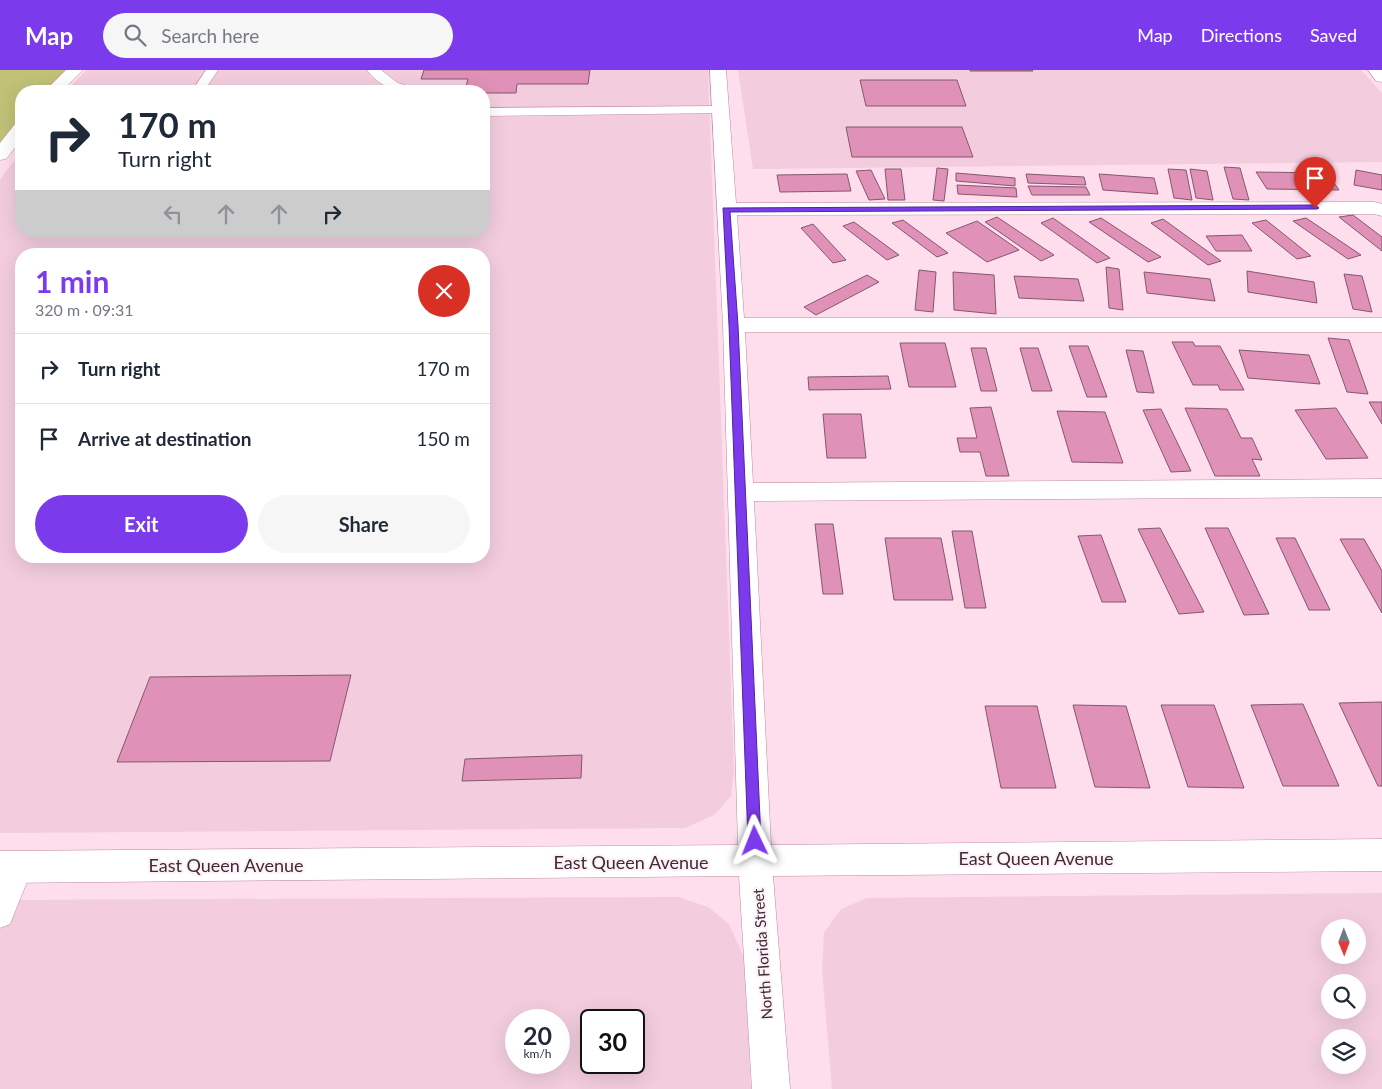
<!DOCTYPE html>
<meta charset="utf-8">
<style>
:root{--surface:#fff;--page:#f6f6f7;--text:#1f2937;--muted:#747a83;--line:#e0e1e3;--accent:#7c3aed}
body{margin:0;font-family:Lato,sans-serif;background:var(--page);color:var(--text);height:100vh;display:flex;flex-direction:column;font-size:19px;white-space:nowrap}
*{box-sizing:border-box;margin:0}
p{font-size:16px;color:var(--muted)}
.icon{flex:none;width:28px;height:28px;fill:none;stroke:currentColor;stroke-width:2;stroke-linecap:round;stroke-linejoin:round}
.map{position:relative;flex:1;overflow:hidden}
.drawer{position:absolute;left:15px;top:178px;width:475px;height:315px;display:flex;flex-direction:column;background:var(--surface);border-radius:20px;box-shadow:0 5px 20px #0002}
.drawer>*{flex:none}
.hud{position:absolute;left:15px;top:15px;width:475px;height:152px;border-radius:20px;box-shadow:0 5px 20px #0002;background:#fff;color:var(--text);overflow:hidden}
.needle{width:32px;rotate:179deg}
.tools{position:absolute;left:1321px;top:849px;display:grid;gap:10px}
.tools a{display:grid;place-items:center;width:45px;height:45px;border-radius:50%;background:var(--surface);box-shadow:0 5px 20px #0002;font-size:25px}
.speed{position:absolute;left:505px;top:939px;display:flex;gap:10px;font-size:25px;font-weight:700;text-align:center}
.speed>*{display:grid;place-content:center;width:65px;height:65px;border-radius:50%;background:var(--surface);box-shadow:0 5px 20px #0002;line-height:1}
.speed small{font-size:12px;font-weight:400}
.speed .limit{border:2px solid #111;border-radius:8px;background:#fff;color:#111}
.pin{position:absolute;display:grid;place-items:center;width:42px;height:42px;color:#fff;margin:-51px -21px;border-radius:50% 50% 50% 0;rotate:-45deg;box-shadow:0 0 5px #0007}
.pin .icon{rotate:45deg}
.me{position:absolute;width:55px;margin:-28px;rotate:358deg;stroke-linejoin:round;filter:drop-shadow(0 0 4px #0008)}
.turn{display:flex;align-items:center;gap:18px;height:105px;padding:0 20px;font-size:22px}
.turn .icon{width:65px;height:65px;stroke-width:2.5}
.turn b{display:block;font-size:35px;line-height:42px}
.lanes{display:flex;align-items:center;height:48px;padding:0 20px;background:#0003;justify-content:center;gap:25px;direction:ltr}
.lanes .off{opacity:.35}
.round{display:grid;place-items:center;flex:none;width:52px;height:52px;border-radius:26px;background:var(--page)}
.head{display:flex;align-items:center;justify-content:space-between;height:85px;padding:0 20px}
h1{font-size:30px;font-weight:700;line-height:38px;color:var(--accent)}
.primary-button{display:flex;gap:10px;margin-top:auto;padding:10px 20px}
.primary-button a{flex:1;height:58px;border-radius:30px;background:var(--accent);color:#fff;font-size:20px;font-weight:700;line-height:58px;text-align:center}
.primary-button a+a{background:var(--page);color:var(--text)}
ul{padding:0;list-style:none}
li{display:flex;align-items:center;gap:15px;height:70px;padding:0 20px;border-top:1px solid var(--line)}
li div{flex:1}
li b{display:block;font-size:19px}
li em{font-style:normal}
header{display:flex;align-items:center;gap:30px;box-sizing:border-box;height:70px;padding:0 25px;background:var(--accent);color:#fff}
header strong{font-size:24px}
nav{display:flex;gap:28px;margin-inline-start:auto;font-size:18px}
.search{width:350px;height:45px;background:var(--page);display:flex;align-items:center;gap:12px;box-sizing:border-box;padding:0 18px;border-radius:28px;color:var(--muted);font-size:19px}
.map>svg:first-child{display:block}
.built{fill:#f3cdde;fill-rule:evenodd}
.green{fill:#c1c277}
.building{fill:#e091b8;stroke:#85576e}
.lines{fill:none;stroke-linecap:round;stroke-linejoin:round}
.lane-casing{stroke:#bc8aa1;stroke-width:1}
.street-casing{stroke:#bc8aa1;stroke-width:1}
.lane{fill:#fff;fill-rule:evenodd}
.street{fill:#fff;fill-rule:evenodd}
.route{fill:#7c3aed;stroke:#51269a}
.labels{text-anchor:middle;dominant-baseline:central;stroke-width:4;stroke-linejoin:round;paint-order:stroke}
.street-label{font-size:15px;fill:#3f2b35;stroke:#fcf1f6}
.near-street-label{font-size:18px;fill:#3f2b35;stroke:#fcf1f6}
</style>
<header>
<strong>Map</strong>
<div class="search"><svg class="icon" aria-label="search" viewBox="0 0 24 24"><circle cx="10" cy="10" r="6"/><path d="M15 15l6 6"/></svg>Search here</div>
<nav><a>Map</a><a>Directions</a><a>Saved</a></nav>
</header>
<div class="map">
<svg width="1382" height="1019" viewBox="0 0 1382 1019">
<rect width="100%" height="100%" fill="#feddec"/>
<path class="built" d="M86,0H708L734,699L731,726L714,745L685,758L0,763V110L21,81V161H484V21H66ZM21,184H484V486H21Z
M738,0H1361L1382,23V92L753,99Z
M1382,823V1019H832L822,899L824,863L841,839L867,828ZM1330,858H1358V885H1330ZM1330,912H1358V940H1330ZM1330,968H1358V995H1330Z
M678,827L708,837L729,854L744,888L751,1019H0V830ZM516,950H559V992H516ZM591,950H634V992H591Z"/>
<path class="green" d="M0,0H67L44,21H21V49L0,76Z"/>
<path class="building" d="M424,0H590L588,14H517L516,23H484V21H465L468,9H421Z
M970,0H1032L1033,1H970Z
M860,10H957L966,36H866Z
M846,57H962L973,87H852Z
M1224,97L1240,98L1249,130L1233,129Z
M937,98L948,99L944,131L933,130Z
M885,99H901L905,130H888Z
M1168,99L1186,100L1192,130L1174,128Z
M1190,99L1207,101L1213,130L1196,128Z
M871,100L885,129L869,130L856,101Z
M1356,100L1382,105V120L1354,115Z
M1256,102L1327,103L1339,120L1267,119Z
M956,103L1015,108V116L956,111Z
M847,104L851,121L780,122L777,105Z
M1026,104L1084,107L1086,115L1028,113Z
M1099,104L1154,108L1158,124L1103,120Z
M957,115L1016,118L1017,127L958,124Z
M1028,116L1086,117L1090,125H1032Z
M1353,145L1382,167V181L1339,147Z
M997,147L1054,185L1041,191L985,152Z
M1053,148L1110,188L1097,193L1041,153Z
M1101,148L1161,187L1148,192L1089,152Z
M1306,148L1361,185L1348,189L1293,151Z
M1163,149L1221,191L1208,195L1151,153Z
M903,150L948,183L937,187L892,153Z
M1266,150L1311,186L1297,189L1252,153Z
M977,151L1019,180L987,192L946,163Z
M854,152L899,185L887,190L843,156Z
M813,154L846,190L833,193L801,158Z
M1242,165L1252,181H1216L1206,166Z
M1106,197L1119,199L1123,240L1109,238Z
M919,200L936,202L933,242L915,240Z
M1247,201L1314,212L1317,233L1248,222Z
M953,202L994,205L996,244L954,240Z
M1144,202L1210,209L1215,231L1147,223Z
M1344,204L1362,206L1372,242L1353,239Z
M867,205L879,212L816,245L804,237Z
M1014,206L1078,209L1084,231L1019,228Z
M1328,268L1349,270L1368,324L1347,322Z
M1172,272H1193L1195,276H1220L1244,320H1220L1218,315H1193Z
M900,273H945L956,317H909Z
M1069,276H1088L1107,327H1087Z
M971,278H986L997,321H981Z
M1020,278H1038L1052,321H1032Z
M1126,280L1143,281L1154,323L1137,322Z
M1239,280L1309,285L1320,314L1248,308Z
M888,306L891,319L809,320L808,307Z
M1369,332H1382V354Z
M991,337L1009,406H986L980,382H960L957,368H977L970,338Z
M1185,338L1227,339L1241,368H1252L1262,390L1252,389L1260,406H1215Z
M1336,338L1368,388L1326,389L1295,340Z
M1161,339L1191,401L1171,402L1143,340Z
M1057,341L1105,342L1123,393L1072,392Z
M823,344H861L866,388H827Z
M815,454H833L843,524H823Z
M1160,458L1204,542L1179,544L1138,459Z
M1205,458H1228L1269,544L1244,545Z
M952,461H972L986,538H965Z
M1101,465L1126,532H1102L1078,466Z
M885,468H941L953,530H894Z
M1276,468H1295L1330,540H1309Z
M1340,469H1364L1382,501V543Z
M351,605L330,691L117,692L150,607Z
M1382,632V716H1378L1339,633Z
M1303,634L1339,716H1283L1251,635Z
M1073,635L1126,636L1150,718L1095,717Z
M1161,635H1214L1244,718L1188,717Z
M985,636H1037L1056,718H1001Z
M582,685L581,708L462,711L465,689Z"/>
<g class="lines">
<g class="lane-casing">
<path id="lane" d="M206,0H218L204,21H192Z
M367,0H381L398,13L414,18L416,21C395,22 380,17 367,0Z
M720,36L725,37L727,40L725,43L484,46V38Z
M20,785L29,788L33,797L10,854L0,858V813L11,788Z"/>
</g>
<g class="street-casing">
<path id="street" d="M66,0H83L62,21H45Z
M710,0H726L736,133L1374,132L1382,134V146L1374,144L737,145L744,248H1382V262H745L753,413L1382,409V427L754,431L771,775L1382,769V801L773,806L790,1019H752L739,806L0,813V781L738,775L723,255Z
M1368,0H1382V12L1376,11Z
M21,53V70L6,89L0,90V73L15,54Z"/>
</g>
<use href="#lane" class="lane"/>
<use href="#street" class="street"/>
</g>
<path class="route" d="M1315,135L1319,138L1317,139L730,142L738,255L761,771L759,776L755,778L750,776L748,771L729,255L723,138Z"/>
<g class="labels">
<g class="street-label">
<text transform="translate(762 884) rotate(-94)">North Florida Street</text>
</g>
<g class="near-street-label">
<text x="1036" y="788">East Queen Avenue</text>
<text x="631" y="792">East Queen Avenue</text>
<text x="226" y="795">East Queen Avenue</text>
</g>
</g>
</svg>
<div class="tools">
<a><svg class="needle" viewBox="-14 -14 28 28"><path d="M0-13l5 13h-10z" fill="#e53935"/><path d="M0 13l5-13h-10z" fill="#747a83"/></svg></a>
<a><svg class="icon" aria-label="search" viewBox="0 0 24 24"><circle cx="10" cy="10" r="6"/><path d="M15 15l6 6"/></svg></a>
<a><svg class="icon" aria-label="layers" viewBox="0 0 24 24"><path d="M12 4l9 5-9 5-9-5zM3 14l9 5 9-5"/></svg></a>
</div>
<div class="speed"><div>20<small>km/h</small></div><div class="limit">30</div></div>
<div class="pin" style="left:1315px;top:138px;background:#d93025"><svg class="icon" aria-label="arrive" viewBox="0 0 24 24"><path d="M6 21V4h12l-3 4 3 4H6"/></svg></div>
<svg class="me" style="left:755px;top:771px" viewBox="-20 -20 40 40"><path d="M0-17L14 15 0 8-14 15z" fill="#7c3aed" stroke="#fff" stroke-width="4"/></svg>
<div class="hud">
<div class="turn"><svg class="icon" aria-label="right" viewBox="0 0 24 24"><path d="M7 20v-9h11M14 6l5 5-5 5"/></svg><div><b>170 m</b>Turn right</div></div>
<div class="lanes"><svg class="icon off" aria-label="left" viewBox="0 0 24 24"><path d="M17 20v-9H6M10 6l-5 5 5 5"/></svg><svg class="icon off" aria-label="ahead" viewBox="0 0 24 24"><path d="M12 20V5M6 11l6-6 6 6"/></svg><svg class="icon off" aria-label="ahead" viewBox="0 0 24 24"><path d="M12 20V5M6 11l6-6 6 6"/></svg><svg class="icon" aria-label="right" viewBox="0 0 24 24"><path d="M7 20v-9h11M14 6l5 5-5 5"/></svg></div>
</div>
<section class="drawer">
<div class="head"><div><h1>1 min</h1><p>320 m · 09:31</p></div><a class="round" style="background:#d93025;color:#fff"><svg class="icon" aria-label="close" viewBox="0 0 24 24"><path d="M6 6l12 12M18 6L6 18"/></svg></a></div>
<ul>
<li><svg class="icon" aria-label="right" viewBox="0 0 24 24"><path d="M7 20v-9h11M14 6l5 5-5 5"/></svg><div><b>Turn right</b></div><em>170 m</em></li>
<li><svg class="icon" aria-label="arrive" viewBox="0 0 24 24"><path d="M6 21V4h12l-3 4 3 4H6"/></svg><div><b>Arrive at destination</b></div><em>150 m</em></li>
</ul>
<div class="primary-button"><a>Exit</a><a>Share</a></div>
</section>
</div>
